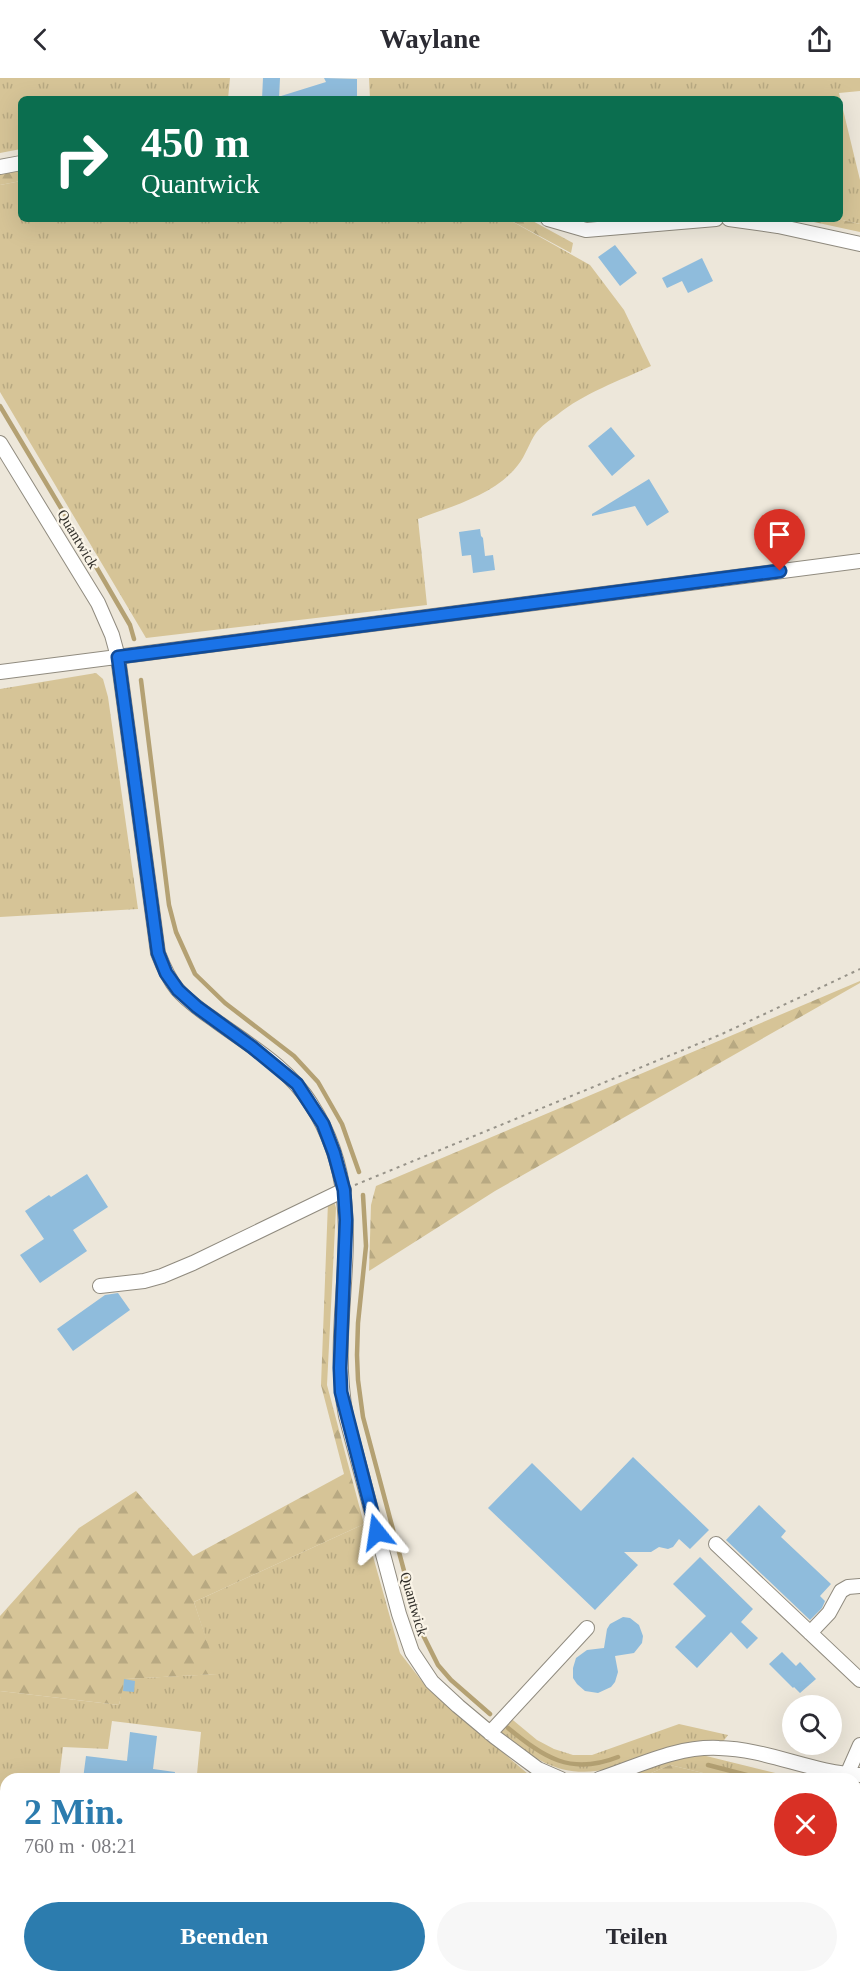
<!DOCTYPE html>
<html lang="de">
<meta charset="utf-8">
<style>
:root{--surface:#fff;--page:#f7f7f7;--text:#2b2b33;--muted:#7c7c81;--accent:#2c7cae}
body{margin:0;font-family:Georgia,serif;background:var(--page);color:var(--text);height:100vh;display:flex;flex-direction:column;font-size:22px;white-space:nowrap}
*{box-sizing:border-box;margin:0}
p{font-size:20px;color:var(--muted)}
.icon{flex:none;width:33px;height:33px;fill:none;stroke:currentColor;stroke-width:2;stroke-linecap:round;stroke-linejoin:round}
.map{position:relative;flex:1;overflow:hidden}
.drawer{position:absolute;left:0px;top:1695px;width:861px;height:210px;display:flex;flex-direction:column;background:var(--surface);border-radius:18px 18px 0 0;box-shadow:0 6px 24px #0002}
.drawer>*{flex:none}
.banner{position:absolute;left:18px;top:18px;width:825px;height:126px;border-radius:9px;box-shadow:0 6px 24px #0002;background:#0b6e4f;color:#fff;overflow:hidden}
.fabs{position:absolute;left:782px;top:1617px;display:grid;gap:12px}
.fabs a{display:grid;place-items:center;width:60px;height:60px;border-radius:50%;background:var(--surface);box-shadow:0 6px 24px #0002;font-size:30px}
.pin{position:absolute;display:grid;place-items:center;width:51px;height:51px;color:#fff;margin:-62px -26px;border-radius:50% 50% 50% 0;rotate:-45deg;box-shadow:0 0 6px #0007}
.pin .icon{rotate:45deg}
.me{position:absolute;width:66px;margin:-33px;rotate:345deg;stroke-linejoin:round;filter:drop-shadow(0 0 4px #0008)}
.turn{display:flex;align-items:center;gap:21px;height:126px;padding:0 24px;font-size:27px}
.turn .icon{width:78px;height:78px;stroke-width:2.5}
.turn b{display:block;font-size:42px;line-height:51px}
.round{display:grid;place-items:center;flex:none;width:63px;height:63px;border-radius:32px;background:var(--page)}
.head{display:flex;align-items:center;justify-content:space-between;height:102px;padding:0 24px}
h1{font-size:36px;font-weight:800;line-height:45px;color:var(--accent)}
.cta{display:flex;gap:12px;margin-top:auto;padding:12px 24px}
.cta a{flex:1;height:69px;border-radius:36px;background:var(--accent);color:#fff;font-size:24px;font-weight:800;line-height:69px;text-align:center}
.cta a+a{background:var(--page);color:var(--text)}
header{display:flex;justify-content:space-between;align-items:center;height:78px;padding:0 24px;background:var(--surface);font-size:27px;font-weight:800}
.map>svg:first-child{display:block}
.grass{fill:url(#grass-tufts)}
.forest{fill:url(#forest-firs)}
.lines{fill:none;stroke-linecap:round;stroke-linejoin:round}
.stream{stroke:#b4a173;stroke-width:4.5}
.building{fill:#8fbcdc}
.minor-casing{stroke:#908b7f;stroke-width:16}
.path{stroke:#979389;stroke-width:2;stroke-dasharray:3 4.5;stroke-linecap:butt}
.minor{stroke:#fff;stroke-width:14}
.route-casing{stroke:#114b97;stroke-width:15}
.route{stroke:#1a73e8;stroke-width:10}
.labels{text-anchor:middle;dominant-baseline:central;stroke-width:4.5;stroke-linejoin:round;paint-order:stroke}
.street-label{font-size:15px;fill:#312f2a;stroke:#faf4e7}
</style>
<header><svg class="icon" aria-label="back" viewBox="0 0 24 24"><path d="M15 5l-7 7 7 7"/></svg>Waylane<svg class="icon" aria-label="share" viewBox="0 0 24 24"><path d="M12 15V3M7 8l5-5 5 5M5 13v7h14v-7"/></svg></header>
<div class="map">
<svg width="860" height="1905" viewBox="0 0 860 1905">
<defs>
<pattern id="grass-tufts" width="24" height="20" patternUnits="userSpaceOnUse" patternTransform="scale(1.5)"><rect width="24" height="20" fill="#d6c497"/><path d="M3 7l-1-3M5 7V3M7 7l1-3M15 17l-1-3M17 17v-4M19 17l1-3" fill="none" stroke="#b8a982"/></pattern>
<pattern id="forest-firs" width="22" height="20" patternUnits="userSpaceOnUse" patternTransform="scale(1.5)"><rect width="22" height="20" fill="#d6c497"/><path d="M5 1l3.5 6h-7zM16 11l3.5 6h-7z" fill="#b8a982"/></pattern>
</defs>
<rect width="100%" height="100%" fill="#ede7da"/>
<path class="grass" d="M0,0H230L228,21H21V71L0,75Z
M369,0H860V13L839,15L860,102V146L838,141H840V21H370Z
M21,103V141H508L590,187L624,232L651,288C619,303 584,315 557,337C550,342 541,348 536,355C529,365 526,377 518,387C495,417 452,428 418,441L427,527L146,560L0,314V107Z
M96,595L103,601L108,619L138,831L0,839V611Z
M364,1446L400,1575L428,1611L534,1701H207V1697L197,1696L201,1654L112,1643L108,1671L63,1669L59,1701H6V1726L0,1725V1613L119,1627L124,1601L217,1596L194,1524Z
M508,1638L537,1662L554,1671L573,1677H592L679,1646L728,1657L722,1665L647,1681C635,1677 624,1686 612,1690C565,1702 538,1684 502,1656L501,1652Z
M690,1674L800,1701H728L670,1687L637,1701H615Z
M856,1732H860V1905H837V1899H855Z"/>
<path class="forest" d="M21,91V103L0,107V96Z
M508,141H529L573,165L571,175Z
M800,141H838L860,146V154Z
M860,903V905L495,1113L369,1193L371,1127L376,1108Z
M334,1123L336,1130L327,1307L364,1446L194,1524L218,1596L125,1601L119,1627L0,1613V1538L79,1450L136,1413L193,1478L344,1396L321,1307L328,1124Z
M670,1687L728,1701H637Z"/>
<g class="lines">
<path class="stream" d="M0,328L98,492L130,547L134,561
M141,602L169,827L176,854L195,896L225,925L294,978L318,1004L342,1046L359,1094
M363,1117L366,1168L358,1245L357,1277L358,1302L363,1339L419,1549L438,1587L451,1602L490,1636
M508,1650C544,1679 570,1698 618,1679
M708,1687L762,1701
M855,1724H860"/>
</g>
<path class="building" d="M263,0H280L279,21H262Z
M324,0L357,1V21H282L281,18L326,4Z
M615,167L637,195L620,208L598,179Z
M702,180L713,203L688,215L682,203L667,210L662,200Z
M611,349L635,378L612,398L588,368Z
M649,401L669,434L647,448L635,428L592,438V436Z
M480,451L481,458L483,460L485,478L493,477L495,492L473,495L471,477L462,478L459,454Z
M87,1096L108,1129L73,1152L87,1173L40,1205L20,1177L44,1161L25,1133L49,1117L51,1119Z
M118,1215L130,1232L73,1273L57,1251L105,1217Z
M633,1379L709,1452L690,1471L679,1461L673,1469L668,1471L659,1469L651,1474H624L638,1487L595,1532L488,1430L532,1385L581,1433Z
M759,1427L786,1453L781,1459L831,1506L820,1518L825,1523L822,1530L810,1542L726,1462Z
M700,1479L753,1531L741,1544L758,1560L747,1571L731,1554L697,1590L675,1569L706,1538L673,1506Z
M623,1539L630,1540L639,1547L643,1558L642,1565L634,1575L615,1578L618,1594L615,1604L611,1609L598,1615L585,1613L577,1606L573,1600V1590L576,1580L587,1572L604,1570L607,1551L610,1546Z
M782,1574L796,1588L800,1584L816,1601L800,1615L794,1609L793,1610L769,1586Z
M124,1601L135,1603L134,1614L123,1613Z
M130,1654L157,1658L153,1691L175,1694L174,1701H83L86,1678L127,1683Z"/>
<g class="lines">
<g class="minor-casing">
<path id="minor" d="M0,89L21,85
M548,141L586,152L716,141
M729,141L778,148L860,166
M0,365L98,525L112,557L118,579L158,875C163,888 168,900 177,911C188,924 202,933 216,943C249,967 289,990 311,1026C377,1128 325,1231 346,1338L399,1536L412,1574L432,1604L458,1628L495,1659L538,1691L561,1701
M0,594L860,483
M100,1208L144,1203L162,1198L193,1185L344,1112
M716,1466L860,1602
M810,1555L829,1535L841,1513L848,1509L860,1508
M490,1655L587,1550
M599,1701C639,1688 676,1668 719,1670C767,1671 812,1695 860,1697
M845,1701L860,1667
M817,1905V1899"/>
</g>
<path class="path" d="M355,1107L722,956L860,891"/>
<use href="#minor" class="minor"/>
</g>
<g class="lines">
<g class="route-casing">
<path id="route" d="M377,1454L341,1314L340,1290L346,1142L344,1112L334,1075L323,1046L297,1006L252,969L197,929L178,912L166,895L158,875L118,579L780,493"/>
</g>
<use href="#route" class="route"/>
</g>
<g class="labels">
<g class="street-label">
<text transform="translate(78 461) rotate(59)">Quantwick</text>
<text transform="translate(414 1526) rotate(74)">Quantwick</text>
</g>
</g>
</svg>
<div class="fabs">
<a><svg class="icon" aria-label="search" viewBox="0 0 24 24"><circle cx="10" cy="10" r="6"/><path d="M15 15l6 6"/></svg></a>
</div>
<div class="pin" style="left:780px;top:493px;background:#d93025"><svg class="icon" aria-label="arrive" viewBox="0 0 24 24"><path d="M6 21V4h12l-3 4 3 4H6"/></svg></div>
<svg class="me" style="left:377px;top:1454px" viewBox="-20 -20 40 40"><path d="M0-17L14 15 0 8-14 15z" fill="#1a73e8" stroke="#fff" stroke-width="4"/></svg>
<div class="banner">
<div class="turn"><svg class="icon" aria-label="right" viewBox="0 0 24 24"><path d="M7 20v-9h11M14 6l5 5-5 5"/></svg><div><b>450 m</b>Quantwick</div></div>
</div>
<section class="drawer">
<div class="head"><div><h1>2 Min.</h1><p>760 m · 08:21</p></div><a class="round" style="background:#d93025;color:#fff"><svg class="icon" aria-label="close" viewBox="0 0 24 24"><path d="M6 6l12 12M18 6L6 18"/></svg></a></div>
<div class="cta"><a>Beenden</a><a>Teilen</a></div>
</section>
</div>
